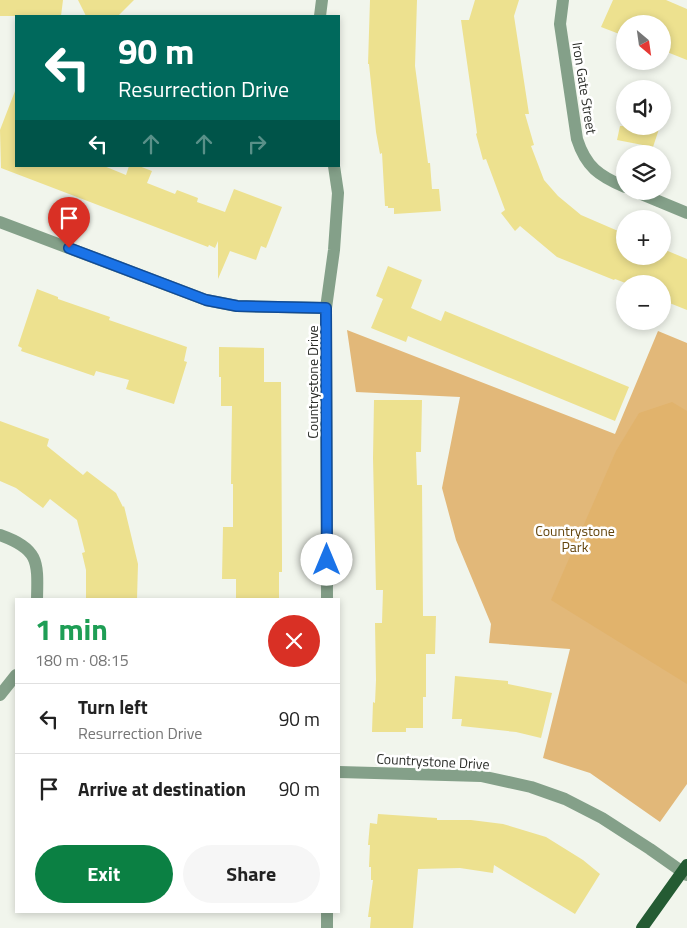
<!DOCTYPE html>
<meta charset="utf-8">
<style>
:root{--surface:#fff;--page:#f6f6f6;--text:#222;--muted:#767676;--line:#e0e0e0;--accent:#0b8043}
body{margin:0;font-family:"Titillium Web",sans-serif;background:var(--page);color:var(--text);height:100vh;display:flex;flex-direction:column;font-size:19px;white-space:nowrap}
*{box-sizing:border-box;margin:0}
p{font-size:16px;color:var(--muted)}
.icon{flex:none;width:28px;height:28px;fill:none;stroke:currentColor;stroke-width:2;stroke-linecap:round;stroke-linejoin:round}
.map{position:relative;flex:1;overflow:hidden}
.drawer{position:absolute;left:15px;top:598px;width:325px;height:315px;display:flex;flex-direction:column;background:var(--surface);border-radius:0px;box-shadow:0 2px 8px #0003}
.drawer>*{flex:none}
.hud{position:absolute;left:15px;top:15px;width:325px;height:152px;border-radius:0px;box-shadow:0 2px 8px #0003;background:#00695c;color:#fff;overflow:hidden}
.needle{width:32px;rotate:151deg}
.buttons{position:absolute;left:616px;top:15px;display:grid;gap:10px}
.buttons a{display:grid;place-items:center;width:55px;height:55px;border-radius:50%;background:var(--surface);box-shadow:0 2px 8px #0003;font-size:25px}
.pin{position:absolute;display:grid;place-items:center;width:42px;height:42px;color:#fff;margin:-51px -21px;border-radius:50% 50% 50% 0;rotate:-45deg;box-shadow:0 0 5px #0007}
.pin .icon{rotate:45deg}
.me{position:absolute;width:55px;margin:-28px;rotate:0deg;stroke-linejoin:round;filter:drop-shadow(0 0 4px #0008)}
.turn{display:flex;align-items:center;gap:18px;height:105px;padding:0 20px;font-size:22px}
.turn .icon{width:65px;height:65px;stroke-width:2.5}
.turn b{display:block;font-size:35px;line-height:42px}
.lanes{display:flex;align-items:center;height:48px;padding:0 20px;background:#0003;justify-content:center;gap:25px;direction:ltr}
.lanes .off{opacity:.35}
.round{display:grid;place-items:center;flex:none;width:52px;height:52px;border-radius:26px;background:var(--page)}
.overview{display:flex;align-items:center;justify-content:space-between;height:85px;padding:0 20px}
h1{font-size:30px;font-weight:700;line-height:38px;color:#1e9e55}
.primary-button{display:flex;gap:10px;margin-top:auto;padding:10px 20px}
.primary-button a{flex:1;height:58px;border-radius:30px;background:var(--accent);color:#fff;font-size:20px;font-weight:700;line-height:58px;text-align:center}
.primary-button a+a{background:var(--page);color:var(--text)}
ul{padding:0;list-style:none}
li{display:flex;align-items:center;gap:15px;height:70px;padding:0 20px;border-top:1px solid var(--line)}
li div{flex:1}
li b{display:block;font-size:19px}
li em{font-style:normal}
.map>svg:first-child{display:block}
.green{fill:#e2b879}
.forest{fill:#e1b36c}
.building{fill:#ede18f}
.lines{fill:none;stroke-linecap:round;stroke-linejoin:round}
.minor{stroke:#84a089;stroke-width:12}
.major{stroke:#245b33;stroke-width:12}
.route-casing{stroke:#114b97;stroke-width:12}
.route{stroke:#1a73e8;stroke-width:9}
.labels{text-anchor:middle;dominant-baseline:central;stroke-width:5;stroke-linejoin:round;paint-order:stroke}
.street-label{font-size:14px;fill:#2b2d29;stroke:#fff}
.park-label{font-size:14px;fill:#64450d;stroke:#fff}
</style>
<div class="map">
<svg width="687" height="928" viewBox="0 0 687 928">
<rect width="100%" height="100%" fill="#f1f5ec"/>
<path class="green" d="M347,330L615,434L658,331L687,343V784L660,822L590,773L543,758L570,649L489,643L491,624L456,540L442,488L460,397L356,392Z"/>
<path class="forest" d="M672,402L687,411V684L551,600L616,451L639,413Z"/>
<path class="building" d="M0,0H63L61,16H0Z
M78,0H134L118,16H86Z
M370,0H417L415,66L428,163H430L432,189H439L441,211L394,214V208H388V206H385L382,153L380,154L376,132L369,64H368Z
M475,0H519L514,16L529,114H525L534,145L531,146L544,180L558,196L581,215L625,234V256H662L663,249L687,259V310L662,300V284H628L615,279L614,280L557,257L520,226L515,231L501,213L505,210L486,159L483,160L476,134L477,133L461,20H469Z
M613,0H666L687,9V60L662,50V24H625L622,35L601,27Z
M15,91L16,166H104L126,175L129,166H139L152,171L147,183L175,194L177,190L198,198L197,202L225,212L234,189L282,207L266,248L261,246L256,260L230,251L218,279V241L215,248L209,245L208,247L1,168L0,130Z
M620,126H660L653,147L617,140Z
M388,266L422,280L411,308L441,321L445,311L629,387L615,421L408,336L406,342L371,328L383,299L376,296Z
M37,289L58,297V299L110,317L109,320L187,347L184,361L187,362L174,404L126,389L129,380L96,371L94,376L21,351L22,348L18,346Z
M219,347L264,348V382H281L282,556V572H279V599H236V579H222L223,527H233V484H231L232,406H221V377H219Z
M374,400H422L421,452H416L417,485H422L423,616H436L435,654H426V697H423V728H406V732H372L373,702L375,703L376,680L375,623H382L383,590H376L373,458Z
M0,421L49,439L47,446L83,475L87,471L116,493L123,507L124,506L138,564L137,599H86V570L82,553L85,552L77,520L50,499L43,508L16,488L0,481Z
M455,676L508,681V684L552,693L541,738L516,732L461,726L462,719H452Z
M378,814L437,818V820H471L503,824L546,837L583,860L600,874L575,914L494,865L493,873L460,868L418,869L413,928H370L371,917H368L373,880H371V867H369L370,845H368L370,823L377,824Z"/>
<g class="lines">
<path class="minor" d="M563,0L560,24L577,139C586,167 599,176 625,187
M320,16L322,0
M634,191L687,213
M0,222L206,300L237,306L326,308
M0,535C39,549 38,561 37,599
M327,599L326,308L334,250L338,193L334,166
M0,695L16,675
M339,772L481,776L531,787L565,799L602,818L650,849L687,875
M327,928V911"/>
<path class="major" d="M642,928L687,865"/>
</g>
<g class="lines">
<g class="route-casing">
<path id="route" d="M69,248L206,300L237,306L326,308L327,560"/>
</g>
<use href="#route" class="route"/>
</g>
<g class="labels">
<g class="street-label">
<text transform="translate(585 88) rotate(81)">Iron Gate Street</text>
<text transform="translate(312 382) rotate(-90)">Countrystone Drive</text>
<text transform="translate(433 761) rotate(3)">Countrystone Drive</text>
</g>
<g class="park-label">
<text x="575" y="530">Countrystone<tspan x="575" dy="16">Park</tspan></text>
</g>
</g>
</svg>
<div class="buttons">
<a><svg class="needle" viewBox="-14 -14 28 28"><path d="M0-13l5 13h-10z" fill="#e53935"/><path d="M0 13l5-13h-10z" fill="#767676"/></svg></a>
<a><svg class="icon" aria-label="sound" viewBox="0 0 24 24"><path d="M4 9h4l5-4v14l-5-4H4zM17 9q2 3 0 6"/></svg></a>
<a><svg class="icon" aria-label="layers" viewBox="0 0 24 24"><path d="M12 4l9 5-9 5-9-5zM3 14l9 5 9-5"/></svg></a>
<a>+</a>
<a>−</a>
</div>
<div class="pin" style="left:69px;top:248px;background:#d93025"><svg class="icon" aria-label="arrive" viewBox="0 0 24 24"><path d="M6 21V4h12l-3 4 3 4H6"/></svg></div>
<svg class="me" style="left:327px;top:560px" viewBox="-20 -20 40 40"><circle r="19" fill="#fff"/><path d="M0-13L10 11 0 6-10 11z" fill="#1a73e8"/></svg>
<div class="hud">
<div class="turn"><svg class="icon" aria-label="left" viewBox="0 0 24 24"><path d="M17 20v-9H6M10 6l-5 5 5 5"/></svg><div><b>90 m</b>Resurrection Drive</div></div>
<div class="lanes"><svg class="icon" aria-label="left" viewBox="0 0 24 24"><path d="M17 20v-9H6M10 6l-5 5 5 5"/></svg><svg class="icon off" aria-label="ahead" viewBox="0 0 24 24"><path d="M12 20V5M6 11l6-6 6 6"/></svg><svg class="icon off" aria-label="ahead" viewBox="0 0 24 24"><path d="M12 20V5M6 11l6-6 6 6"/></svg><svg class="icon off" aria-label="right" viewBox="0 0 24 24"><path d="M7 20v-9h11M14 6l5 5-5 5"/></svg></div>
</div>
<section class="drawer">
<div class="overview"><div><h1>1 min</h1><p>180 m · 08:15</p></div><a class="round" style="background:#d93025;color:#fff"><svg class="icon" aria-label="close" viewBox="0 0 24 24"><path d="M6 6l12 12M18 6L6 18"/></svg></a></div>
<ul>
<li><svg class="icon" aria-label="left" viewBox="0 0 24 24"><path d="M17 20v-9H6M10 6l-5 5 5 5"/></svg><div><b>Turn left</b><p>Resurrection Drive</p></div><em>90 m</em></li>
<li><svg class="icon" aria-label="arrive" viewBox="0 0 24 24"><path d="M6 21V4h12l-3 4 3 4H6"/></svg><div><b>Arrive at destination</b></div><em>90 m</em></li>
</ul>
<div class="primary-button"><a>Exit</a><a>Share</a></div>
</section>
</div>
